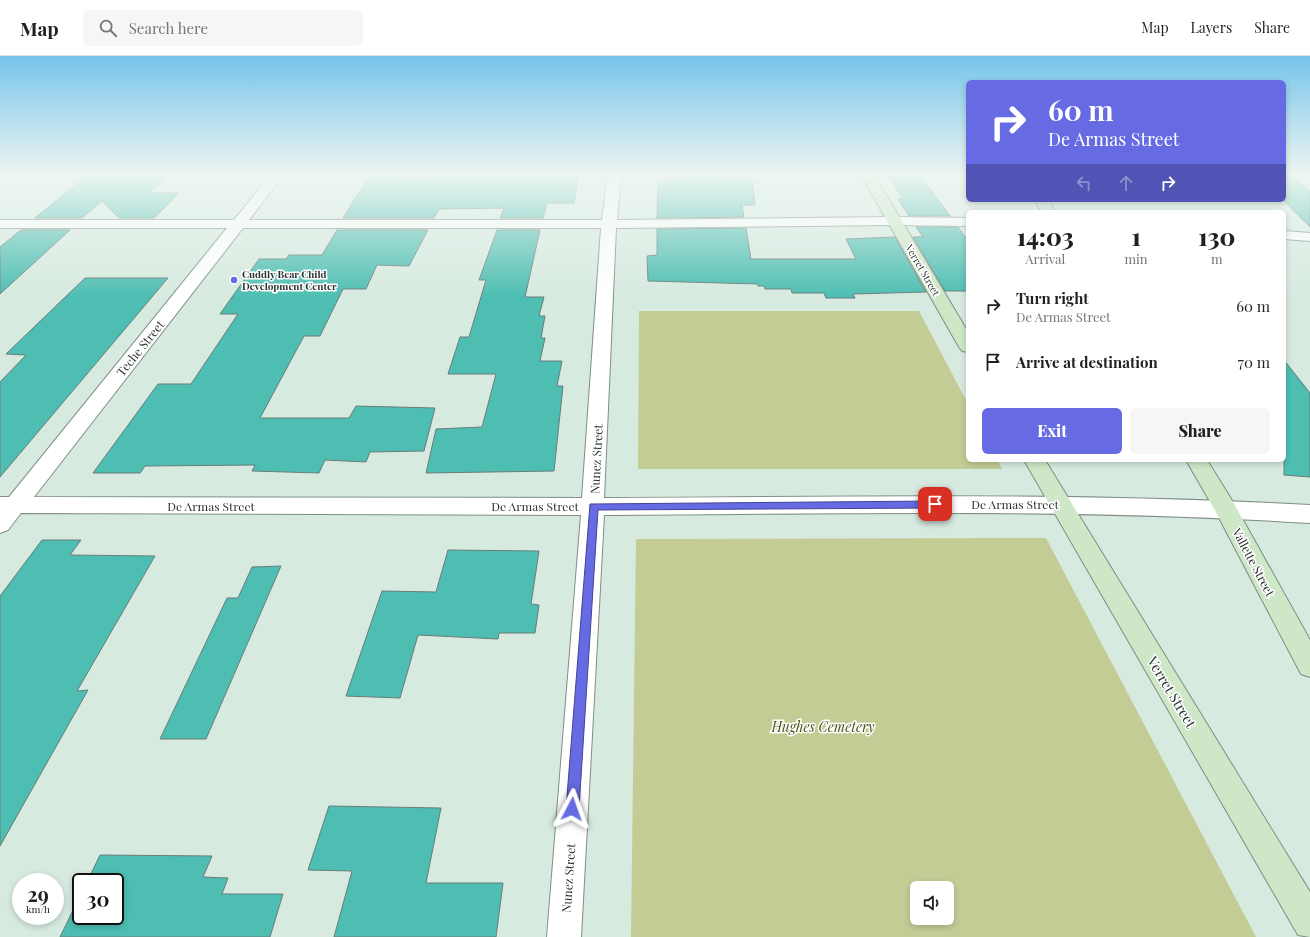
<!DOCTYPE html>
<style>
:root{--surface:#fff;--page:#f6f6f6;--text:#202124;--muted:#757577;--line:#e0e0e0;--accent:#666ae3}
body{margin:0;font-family:"Playfair Display",serif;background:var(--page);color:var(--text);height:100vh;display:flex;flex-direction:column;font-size:15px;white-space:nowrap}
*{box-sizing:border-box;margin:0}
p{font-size:13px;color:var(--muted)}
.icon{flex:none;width:22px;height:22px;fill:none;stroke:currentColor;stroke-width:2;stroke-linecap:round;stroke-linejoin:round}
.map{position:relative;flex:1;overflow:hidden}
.details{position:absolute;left:966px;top:154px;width:320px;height:252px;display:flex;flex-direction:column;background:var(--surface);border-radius:6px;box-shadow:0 2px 6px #0003}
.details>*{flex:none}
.hud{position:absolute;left:966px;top:24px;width:320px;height:122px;border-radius:6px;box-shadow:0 2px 6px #0003;background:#666ae3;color:#fff;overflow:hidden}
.controls{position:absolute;left:910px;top:825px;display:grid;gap:8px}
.controls a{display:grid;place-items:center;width:44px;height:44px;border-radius:6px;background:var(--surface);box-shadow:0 2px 6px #0003;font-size:20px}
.speed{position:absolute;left:12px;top:817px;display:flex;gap:8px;font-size:20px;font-weight:700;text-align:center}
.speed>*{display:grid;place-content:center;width:52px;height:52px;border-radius:50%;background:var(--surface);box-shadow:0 2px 6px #0003;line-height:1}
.speed small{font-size:10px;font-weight:400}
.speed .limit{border:2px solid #111;border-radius:6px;background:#fff;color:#111}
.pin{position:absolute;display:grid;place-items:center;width:34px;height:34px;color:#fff;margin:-17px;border-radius:8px;box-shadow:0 2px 6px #0006}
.me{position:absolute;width:44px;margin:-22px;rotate:4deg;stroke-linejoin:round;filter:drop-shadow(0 0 3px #0008)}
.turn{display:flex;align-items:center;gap:14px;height:84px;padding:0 16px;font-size:18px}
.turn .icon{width:52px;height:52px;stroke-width:2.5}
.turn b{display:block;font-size:28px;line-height:34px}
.lanes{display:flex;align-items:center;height:38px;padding:0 16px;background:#0003;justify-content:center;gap:20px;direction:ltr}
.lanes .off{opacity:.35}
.eta{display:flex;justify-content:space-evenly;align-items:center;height:68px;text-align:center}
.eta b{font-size:24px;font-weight:800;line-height:28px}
.action{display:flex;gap:8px;margin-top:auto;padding:8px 16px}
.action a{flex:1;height:46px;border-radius:6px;background:var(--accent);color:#fff;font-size:16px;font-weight:800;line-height:46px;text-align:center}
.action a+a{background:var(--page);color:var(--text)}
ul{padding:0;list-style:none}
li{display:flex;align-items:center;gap:12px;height:56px;padding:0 16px}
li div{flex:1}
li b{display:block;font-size:15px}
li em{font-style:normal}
header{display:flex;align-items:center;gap:24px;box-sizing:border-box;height:56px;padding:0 20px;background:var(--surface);border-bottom:1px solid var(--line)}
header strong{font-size:19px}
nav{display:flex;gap:22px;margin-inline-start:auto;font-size:14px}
.search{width:280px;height:36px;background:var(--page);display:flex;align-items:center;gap:10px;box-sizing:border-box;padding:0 14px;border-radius:6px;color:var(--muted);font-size:15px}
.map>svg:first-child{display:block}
.green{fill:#c3cc95;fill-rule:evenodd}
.building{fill:#4ebeb2;stroke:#697c79}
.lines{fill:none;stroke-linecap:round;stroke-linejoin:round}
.street-casing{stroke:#7e8e85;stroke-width:2}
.secondary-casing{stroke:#7e8e85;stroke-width:2}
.street{fill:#fff;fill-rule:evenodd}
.secondary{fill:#cee7c6;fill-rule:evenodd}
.route{fill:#666ae3;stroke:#424594}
.poi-dot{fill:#666ae3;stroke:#fff;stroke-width:1.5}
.labels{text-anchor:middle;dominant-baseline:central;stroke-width:3;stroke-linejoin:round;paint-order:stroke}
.far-street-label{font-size:10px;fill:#2a312d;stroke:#fff}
.far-poi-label{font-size:10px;font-weight:bold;fill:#2a312d;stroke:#fff;text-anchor:start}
.street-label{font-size:12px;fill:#2a312d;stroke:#fff}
.near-street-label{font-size:14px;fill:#2a312d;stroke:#fff}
.near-park-label{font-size:14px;font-style:italic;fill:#4c5319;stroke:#fff}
</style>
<header>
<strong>Map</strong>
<div class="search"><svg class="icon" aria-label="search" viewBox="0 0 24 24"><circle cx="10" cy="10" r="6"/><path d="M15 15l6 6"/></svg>Search here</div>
<nav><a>Map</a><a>Layers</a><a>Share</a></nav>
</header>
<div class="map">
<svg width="1310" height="881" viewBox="0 0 1310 881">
<rect width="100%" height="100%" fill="#d7eae0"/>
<path class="green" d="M639,255H919L968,348V404H998L1002,413H638Z
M1046,482L1256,881H631L636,483ZM917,832H947V862H917Z"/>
<path class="building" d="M439,117H579L574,147H547L543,162H500L504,152L439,153L434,162H343L369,120L431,121L432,118Z
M688,117H728L729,123H752L755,149H742L744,161L657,162L658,124H678L677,121H688Z
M886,117H919L950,160H909L898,143H903Z
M1284,117H1288L1310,136V171L1284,145Z
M77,118H168L149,137H179L154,162H119L102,145L82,162H35L82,124Z
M916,171H958L968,185V235H945L913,181H923Z
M746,172L751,203H856L846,183L895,181L926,236L853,238L855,242H826L824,237H792L791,233H765L764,230H758V228L648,225L647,200L657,199V173Z
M21,174H70L0,238V191Z
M337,174H428L409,210L377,209L366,233H343L320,280H304L260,362H349L356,350L435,352L424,395L370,396L366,406L325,404L319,417L252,415L255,409L145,410L140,417H93L158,328H191L238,258H220L259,203H286L289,199H322Z
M497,174H540L525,241H544L539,260H545L541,282H545L540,305H562L557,330H563L554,415L426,417L436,373L482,371L496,318H448L460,281H469L486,224H479Z
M85,222H168L0,421V326L26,299L6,298Z
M1284,304L1310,337V421L1284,419Z
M42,484H81L70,499L155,500L77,635L88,634L0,790V540Z
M448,494L539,495L531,548L539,549L535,577H499L498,583L418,579L400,642L346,640L382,535L436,536Z
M281,510L206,683H160L227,542H238L252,511Z
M329,750L441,752L426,827H503L496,881H334L352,815L308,814Z
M100,799L212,800L203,821L228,822L222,838H283L270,881H60L81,838V860H115V826H87Z"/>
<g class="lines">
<g class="street-casing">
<path id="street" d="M272,117H285L249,164H602L608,117H621L617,164L894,161L968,162V170L894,169L616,172L604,442C840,441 1075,436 1310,449V467C1075,452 839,458 604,459L581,881H547L581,459L21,457L8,474L0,477V441H9L227,172H0V164H234ZM243,172H601L582,442L34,441Z
M1284,175L1310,177V185L1284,183Z"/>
</g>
<g class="secondary-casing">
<path id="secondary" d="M860,117H873L968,276V296L962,295L959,291Z
M1035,144H1049L1055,156H1041Z
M1024,404H1045L1310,836V881L1298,879Z
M1186,404H1207L1233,446L1310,584V621L1301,618L1216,456Z"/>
</g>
<use href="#street" class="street"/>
<use href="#secondary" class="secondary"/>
</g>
<linearGradient id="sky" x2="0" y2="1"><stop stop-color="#77c4ea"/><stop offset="0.49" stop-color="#edf6f1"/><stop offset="1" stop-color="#edf6f1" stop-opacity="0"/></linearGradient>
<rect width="1310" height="241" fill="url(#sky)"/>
<path class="route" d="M935,445L940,448L935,452L598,454L579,753L577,758L572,760L568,758L566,753L590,448Z"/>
<circle class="poi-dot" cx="234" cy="224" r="4"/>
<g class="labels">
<g class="far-street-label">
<text transform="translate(923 214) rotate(60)">Verret Street</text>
</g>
<g class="far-poi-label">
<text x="242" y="218">Cuddly Bear Child<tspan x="242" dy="12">Development Center</tspan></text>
</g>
<g class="street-label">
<text transform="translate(140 292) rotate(-51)">Teche Street</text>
<text transform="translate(596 403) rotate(-87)">Nunez Street</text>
<text x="1015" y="448">De Armas Street</text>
<text x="211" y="450">De Armas Street</text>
<text x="535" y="450">De Armas Street</text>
<text transform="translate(1254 506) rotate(62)">Vallette Street</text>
<text transform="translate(568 822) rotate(-86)">Nunez Street</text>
</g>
<g class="near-street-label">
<text transform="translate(1172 636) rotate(59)">Verret Street</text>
</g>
<g class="near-park-label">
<text x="823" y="670">Hughes Cemetery</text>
</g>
</g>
</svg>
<div class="controls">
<a><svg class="icon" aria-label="sound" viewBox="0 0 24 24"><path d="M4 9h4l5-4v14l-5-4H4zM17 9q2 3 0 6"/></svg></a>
</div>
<div class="speed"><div>29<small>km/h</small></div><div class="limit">30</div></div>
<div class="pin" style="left:935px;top:448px;background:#d93025"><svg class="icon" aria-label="arrive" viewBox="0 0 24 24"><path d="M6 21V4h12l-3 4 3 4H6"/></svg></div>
<svg class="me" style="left:572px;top:753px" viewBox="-20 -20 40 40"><path d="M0-17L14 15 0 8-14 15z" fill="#666ae3" stroke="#fff" stroke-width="4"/></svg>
<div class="hud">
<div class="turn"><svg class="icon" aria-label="right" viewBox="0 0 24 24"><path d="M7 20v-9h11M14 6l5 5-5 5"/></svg><div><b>60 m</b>De Armas Street</div></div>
<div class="lanes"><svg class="icon off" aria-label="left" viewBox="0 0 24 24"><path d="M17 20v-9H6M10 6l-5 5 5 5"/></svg><svg class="icon off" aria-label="ahead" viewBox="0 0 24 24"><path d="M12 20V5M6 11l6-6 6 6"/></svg><svg class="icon" aria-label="right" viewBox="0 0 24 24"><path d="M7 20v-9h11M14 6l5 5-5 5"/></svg></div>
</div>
<section class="details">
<div class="eta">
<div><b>14:03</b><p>Arrival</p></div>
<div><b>1</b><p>min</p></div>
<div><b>130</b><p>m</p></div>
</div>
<ul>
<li><svg class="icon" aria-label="right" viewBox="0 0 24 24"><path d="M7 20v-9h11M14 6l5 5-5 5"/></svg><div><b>Turn right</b><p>De Armas Street</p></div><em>60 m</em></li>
<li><svg class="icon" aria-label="arrive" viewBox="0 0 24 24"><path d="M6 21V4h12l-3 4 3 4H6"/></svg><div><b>Arrive at destination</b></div><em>70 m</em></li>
</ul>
<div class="action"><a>Exit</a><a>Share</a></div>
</section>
</div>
